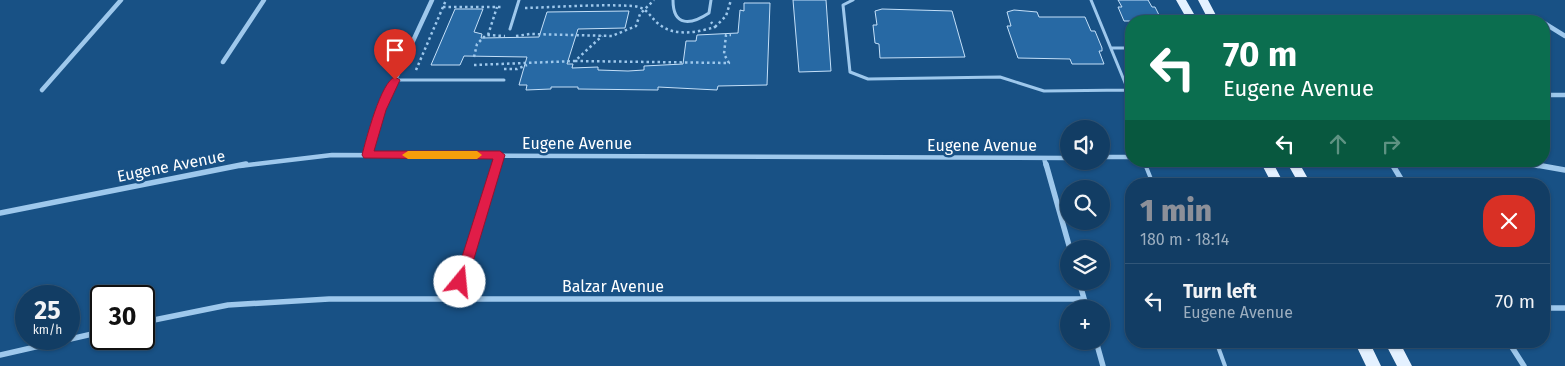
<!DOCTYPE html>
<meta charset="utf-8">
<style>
:root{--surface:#123d64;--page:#1b446a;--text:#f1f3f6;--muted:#9caebf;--line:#315678;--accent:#8c9099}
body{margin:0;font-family:"Fira Sans",sans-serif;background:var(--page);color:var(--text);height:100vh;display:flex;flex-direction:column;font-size:19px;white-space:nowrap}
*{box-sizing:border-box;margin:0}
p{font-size:16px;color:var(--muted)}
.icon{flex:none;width:28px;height:28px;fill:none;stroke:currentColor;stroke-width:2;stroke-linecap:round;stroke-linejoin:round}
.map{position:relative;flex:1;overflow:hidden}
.details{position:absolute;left:1125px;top:178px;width:425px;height:170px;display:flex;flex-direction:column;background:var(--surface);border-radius:20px;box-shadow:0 1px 4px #0004,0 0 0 1px var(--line)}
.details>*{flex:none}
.guide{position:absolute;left:1125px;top:15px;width:425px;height:152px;border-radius:20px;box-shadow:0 1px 4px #0004,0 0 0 1px var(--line);background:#0b6e4f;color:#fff;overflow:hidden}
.controls{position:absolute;left:1060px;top:120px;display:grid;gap:10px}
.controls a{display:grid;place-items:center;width:50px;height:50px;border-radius:50%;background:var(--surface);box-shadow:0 1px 4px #0004,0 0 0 1px var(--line);font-size:25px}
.speed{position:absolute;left:15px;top:285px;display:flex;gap:10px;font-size:25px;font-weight:700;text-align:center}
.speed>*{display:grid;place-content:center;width:65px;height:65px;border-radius:50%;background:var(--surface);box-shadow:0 1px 4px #0004,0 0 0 1px var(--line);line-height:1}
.speed small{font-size:12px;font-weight:400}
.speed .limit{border:2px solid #111;border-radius:8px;background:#fff;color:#111}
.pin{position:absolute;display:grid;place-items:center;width:42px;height:42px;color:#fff;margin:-51px -21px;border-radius:50% 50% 50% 0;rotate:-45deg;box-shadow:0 0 5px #0007}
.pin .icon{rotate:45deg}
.me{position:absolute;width:55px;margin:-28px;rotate:17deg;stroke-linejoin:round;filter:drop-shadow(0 0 4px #0008)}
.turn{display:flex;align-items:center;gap:18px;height:105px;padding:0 15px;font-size:22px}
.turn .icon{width:65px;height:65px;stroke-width:2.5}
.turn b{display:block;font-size:35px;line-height:42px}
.lanes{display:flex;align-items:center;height:48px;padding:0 15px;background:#0003;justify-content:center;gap:25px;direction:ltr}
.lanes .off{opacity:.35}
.round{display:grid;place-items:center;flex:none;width:52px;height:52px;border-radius:20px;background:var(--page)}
.summary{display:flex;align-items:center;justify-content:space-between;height:85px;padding:0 15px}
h1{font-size:30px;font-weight:800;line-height:38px;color:var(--accent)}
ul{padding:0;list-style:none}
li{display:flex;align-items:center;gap:15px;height:75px;padding:0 15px;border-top:1px solid var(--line)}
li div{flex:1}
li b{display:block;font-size:19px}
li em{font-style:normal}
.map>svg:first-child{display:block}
.building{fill:#2769a4;stroke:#c4e0f9}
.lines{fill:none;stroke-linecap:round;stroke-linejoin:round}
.path{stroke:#9ec8ec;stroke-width:2.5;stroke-dasharray:2.5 3;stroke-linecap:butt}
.service-far1{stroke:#9ec8ec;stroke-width:3}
.service{stroke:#9ec8ec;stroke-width:4}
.minor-far1{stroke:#9ec8ec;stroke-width:4.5}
.minor{stroke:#9ec8ec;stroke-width:5.5}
.primary{fill:#e4f1ff;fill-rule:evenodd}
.route{fill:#e11d48;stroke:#92132f}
.slow{fill:#f59e0b}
.labels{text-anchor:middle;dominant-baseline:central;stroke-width:5;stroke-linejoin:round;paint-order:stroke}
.street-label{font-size:16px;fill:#fff;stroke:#185185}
</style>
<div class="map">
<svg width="1565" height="366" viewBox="0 0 1565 366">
<rect width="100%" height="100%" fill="#185185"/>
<path class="building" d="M793,0H826L831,71L799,72Z
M1118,0H1148L1152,7H1155L1162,21H1124L1118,7H1122Z
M744,3H770L767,85L718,86L717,90L658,87V90L578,89V87H551V89L526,90L527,85H519L527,57L464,56L460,65H431L455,9H483L474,32L482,34L481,38L539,37L547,12L629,11L625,28L578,29L567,64H573L572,68L598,67V70L628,71L644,70V66L683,64L686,41H696L697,35L738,33L740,10L744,11Z
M882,9L952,11L965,57L880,58L879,44L875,43L873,25H877L875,11Z
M1014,10L1037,12L1039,17H1085L1091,31H1095L1102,48V51H1099L1104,64H1072L1070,59L1018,58L1007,26H1011L1007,12Z"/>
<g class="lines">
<path class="path" d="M443,7H501
M525,8C560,7 597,4 633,6C648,7 650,18 660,25C675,37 699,32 715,27L711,22
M715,27L726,16L731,0
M488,35L497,7
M516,36L530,34L612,36L636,26L640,14L654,0
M474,57L477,44L486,35L505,36
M575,61L729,63L724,54L726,35H731
M474,65L575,61L602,36
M504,69H517L527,65
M416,70L446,0"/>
<path class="service-far1" d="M673,0C673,27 691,25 709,13L711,0
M853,0L843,5L850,72L868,79L1000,77L1044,91L1128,90L1091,0
M510,29L519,0
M1111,48H1131
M395,80H504
M1128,90L1131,97
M1144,161L1146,166"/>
<path class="service" d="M1145,164L1153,184
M1216,341L1225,366"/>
<path class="minor-far1" d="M1291,21H1530
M1544,23L1565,36
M223,62L264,0
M42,90L121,0
M1544,95H1565
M368,155L381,110L432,0
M1101,157H1131
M1044,158L1046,166
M1390,161L1393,166
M1510,161L1538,166
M240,166L332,155L1069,158
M497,166L500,155"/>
<path class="minor" d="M1046,164L1070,249
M1392,164L1404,184
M1531,164L1565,170
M0,213L246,164
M1079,281L1087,309
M455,299L497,164
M1544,308H1565
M144,322L228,305L329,299H1084
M1096,341L1103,366
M1508,341L1524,366
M0,355L101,332"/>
<path class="primary" d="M1176,0H1186L1198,21H1188Z
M1198,0H1208L1219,21H1209Z
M1260,161H1272L1284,184H1272Z
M1286,161H1298L1311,184H1299Z
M1354,341H1369L1381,366H1366Z
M1384,341H1399L1412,366H1397Z"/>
</g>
<path class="route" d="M395,77L400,80L386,110L374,151H500L505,155L467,282L460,287L454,282L493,159L364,158L362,155C366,140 381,81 395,77Z"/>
<path class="slow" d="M408,151H477L482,155L477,159H408L402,155Z"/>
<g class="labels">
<g class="street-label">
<text x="577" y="143">Eugene Avenue</text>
<text x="982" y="145">Eugene Avenue</text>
<text transform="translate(171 166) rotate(-11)">Eugene Avenue</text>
<text x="613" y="286">Balzar Avenue</text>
</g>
</g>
</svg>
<div class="controls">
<a><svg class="icon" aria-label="sound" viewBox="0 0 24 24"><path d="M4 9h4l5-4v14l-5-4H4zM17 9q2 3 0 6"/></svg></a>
<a><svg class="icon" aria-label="search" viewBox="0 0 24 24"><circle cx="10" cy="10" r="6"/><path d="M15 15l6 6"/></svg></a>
<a><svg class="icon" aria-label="layers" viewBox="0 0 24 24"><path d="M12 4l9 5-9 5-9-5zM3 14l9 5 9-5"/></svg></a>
<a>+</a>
</div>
<div class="speed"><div>25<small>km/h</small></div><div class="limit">30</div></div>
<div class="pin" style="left:395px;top:80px;background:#d93025"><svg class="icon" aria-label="arrive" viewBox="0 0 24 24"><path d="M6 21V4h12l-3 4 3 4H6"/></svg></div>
<svg class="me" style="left:460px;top:282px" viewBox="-20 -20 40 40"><circle r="19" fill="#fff"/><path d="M0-13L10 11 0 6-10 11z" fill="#e11d48"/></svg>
<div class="guide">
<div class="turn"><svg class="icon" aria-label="left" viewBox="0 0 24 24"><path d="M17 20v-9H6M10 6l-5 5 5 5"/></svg><div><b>70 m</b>Eugene Avenue</div></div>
<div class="lanes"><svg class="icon" aria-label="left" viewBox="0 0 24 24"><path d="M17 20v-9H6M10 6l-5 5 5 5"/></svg><svg class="icon off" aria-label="ahead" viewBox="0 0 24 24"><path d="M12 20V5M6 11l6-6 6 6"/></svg><svg class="icon off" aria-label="right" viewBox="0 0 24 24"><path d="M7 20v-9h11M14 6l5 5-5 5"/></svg></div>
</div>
<section class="details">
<div class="summary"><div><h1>1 min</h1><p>180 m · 18:14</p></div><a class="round" style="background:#d93025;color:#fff"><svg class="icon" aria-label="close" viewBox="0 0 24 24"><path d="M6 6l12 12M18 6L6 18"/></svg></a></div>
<ul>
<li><svg class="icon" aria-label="left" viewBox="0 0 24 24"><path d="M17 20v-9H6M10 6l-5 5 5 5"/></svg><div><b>Turn left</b><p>Eugene Avenue</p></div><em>70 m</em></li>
</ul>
</section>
</div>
